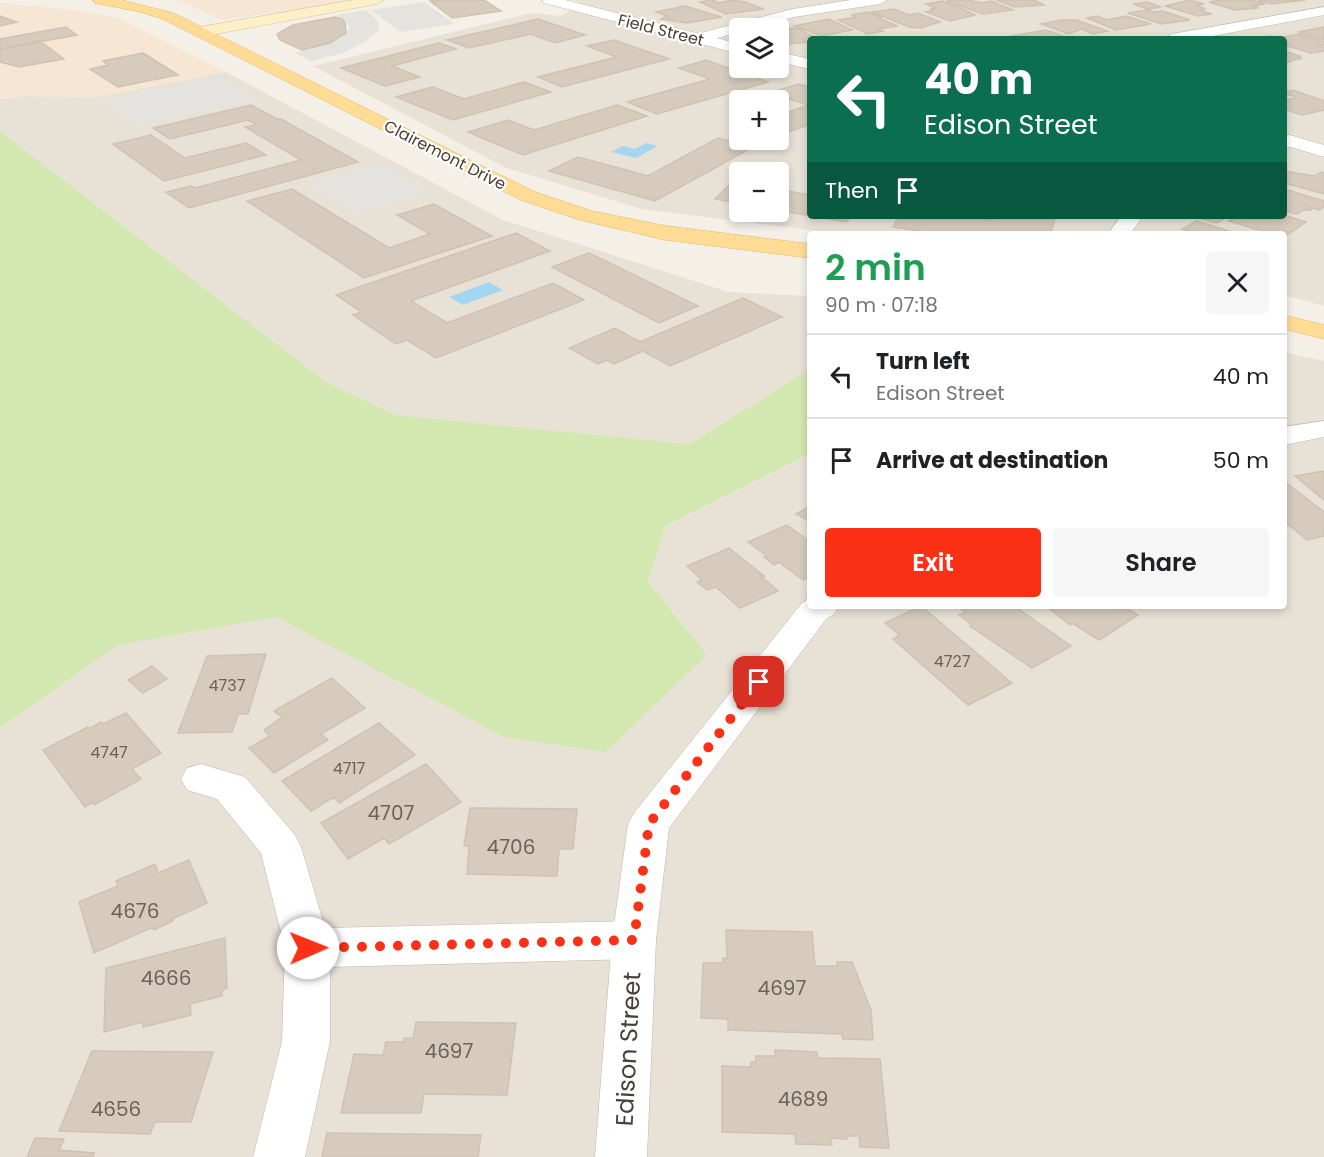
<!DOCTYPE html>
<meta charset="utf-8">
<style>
:root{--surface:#fff;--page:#f6f6f6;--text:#202124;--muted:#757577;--line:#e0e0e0;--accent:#fb3017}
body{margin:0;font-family:Poppins,sans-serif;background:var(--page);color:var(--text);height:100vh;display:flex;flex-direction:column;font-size:22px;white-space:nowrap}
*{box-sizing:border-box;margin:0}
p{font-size:20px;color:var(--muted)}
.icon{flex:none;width:33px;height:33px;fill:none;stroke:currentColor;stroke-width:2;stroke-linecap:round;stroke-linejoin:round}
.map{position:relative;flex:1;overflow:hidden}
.sheet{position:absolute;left:807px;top:231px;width:480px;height:378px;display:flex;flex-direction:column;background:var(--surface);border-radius:6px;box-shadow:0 3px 9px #0003}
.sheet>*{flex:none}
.hud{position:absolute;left:807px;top:36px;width:480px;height:183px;border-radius:6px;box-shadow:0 3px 9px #0003;background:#0b6e4f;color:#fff;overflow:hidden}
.fabs{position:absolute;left:729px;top:18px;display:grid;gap:12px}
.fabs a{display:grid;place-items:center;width:60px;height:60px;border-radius:6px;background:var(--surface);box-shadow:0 3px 9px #0003;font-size:30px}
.pin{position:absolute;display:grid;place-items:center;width:51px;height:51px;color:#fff;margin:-26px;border-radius:12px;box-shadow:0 3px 9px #0006}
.me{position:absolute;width:66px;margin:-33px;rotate:89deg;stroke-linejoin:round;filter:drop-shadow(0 0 4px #0008)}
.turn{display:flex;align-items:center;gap:21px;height:126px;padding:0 18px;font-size:27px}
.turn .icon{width:78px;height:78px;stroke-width:2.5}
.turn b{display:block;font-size:42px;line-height:51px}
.then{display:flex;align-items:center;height:57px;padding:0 18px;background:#0003;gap:12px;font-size:22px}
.round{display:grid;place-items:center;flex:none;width:63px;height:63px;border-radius:6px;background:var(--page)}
.summary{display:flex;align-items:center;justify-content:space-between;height:102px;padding:0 18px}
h1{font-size:36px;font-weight:600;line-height:45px;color:#1e9e55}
.button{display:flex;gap:12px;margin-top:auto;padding:12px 18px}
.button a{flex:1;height:69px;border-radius:6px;background:var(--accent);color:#fff;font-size:24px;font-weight:600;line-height:69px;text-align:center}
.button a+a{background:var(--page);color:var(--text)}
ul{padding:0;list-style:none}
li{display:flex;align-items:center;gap:18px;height:84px;padding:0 18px;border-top:2px solid var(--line)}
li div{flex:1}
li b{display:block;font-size:22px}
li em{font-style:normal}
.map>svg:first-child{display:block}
.residential{fill:#e8e1d6;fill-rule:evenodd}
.commercial{fill:#f6e6d3}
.green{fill:#d2e8b0}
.parking{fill:#e5e3e0}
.water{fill:#a4d5f1}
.building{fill:#d6cbbd;stroke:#d1c2b0;stroke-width:1.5}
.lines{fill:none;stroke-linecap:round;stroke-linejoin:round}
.minor-casing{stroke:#c0b7aa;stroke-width:1}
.tertiary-casing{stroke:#c0b7aa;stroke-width:1}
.secondary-casing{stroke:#d4c297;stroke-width:1}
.primary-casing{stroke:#e5b965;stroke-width:1}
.minor{fill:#fff;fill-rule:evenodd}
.tertiary{fill:#fff;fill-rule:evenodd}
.secondary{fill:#ffefc7;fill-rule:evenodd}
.primary{fill:#ffdc96;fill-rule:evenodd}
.route{stroke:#fb3017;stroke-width:10;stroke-dasharray:0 18}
.labels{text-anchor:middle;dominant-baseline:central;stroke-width:4.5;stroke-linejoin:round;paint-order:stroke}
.far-street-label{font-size:16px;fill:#474036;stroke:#fff}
.number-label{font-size:16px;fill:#6b6358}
.near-number-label{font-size:20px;fill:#6b6358}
.near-street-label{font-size:24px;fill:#474036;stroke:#fff}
</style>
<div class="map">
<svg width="1324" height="1157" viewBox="0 0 1324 1157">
<rect width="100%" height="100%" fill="#f4f0e8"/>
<path class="residential" d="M573,0H1324V306L1284,295V234H841L642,209L506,168L313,66L532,13L561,16L582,3ZM740,28H778V68H740ZM810,39H1284V216H810ZM740,100H778V140H740ZM740,172H778V212H740Z
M226,72L503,220L729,292L810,296V369L689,444L396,415L326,382L0,131V99L25,96L96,97Z
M1284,352L1324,361V1157H0V728L118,645L276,616L504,737L707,655L648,582L665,526L810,454V606H1284Z"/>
<path class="commercial" d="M176,0H358L223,20Z
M0,3L83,11L118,18L226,72L96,97L25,96L0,99Z"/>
<path class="green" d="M0,131L326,382L396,415L689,444L810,369V454L665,526L648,582L707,655L605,752L504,737L276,617L118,645L0,728Z"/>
<path class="parking" d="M424,2L455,24L400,32L371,10Z
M366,10L377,20L379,30L366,41L343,53L311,61L295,53L341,38L350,27L337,15Z
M218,76L258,99L138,126L102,100Z
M379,164L430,191L357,213L307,184Z"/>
<path class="water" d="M646,143L658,146L636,158L611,152L623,146L635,149Z
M489,282L503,290L463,305L449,297Z"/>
<path class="building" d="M441,0H484L501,11L452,18L430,1Z
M712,0L719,3L732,0L745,2L764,9L726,14L700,2Z
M967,0L983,3L991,1L1013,10L983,14L946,1Z
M996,0H1034L1044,5L1015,7Z
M1190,0L1204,4L1197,5L1205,9L1199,10L1212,14L1198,16L1165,6Z
M1222,0H1252L1265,4L1253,6L1259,8L1235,10L1209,2Z
M1258,0H1306L1271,4Z
M942,1L969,12L975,15L950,21L926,12L934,10L930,9L936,8L926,4Z
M1147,2L1161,7L1148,9L1133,4Z
M685,6L708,13L722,17L687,23L661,19L667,16L656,12Z
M894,9L909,15L918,13L940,22L920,28L909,27L872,12Z
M1147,10L1155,12L1163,11L1190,20L1161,24L1128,13Z
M868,12L882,18H879L897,26L878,29L883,31L868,34L838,20L857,17L851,15Z
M0,16L17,22L0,26Z
M1097,16L1106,20L1126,16L1151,24L1116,30L1087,18Z
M335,17L342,19L345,23L346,33L330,43L302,50L280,40L277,34L293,25Z
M538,19L585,35L555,43L531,34L469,48L447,40Z
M829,19L852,30L822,36L794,26Z
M1062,20H1076L1108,31L1093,34L1081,29L1069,34L1041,24Z
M66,27L77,35L0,49V39Z
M1324,27V40L1299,32Z
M796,28L814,37L803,39L809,42L778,45V30Z
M1046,30L1066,37L1018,39L1012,36Z
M1299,34L1324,42V45L1319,46L1324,48V51L1311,53L1284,45V39L1259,38L1272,36L1279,38Z
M614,40L669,59L562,87L538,77L617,57L587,46Z
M40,41L64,59L19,67L0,62V49Z
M439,43L456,49L392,66L420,77L385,86L341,68Z
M1284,51L1300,56L1297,57L1302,58L1284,63Z
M143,53L178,75L118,87L90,69L108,65L103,61Z
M706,60L768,82L657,114L627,102L710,79L679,68Z
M524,82L551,92L453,120L396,97L433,87L464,99Z
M798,84L810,87V124L778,136V116L808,105L770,93Z
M1293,90L1324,101V110L1302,115L1284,109V100L1298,98L1284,93Z
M251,105L277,119H281L358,162L189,208L166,192L191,186L195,188L301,160L245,127L257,125L248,120L170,139L153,128Z
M617,105L647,116L523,155L468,132L508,120L534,130Z
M151,135L185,158L246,143L266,155L164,181L113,144Z
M718,138L753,147L655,201L549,171L578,157L648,176Z
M1284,171L1315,176L1321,172L1324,173V194L1284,183Z
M733,181L740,182V203L715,199Z
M292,189L389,248L430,234L397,215L434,204L492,236L364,278L247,201Z
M778,189L810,195V216L778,210Z
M1284,189L1324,201V207L1319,210L1309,207L1311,210H1303L1297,214L1284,211Z
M1284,215L1306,222L1284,237V234H1273L1229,221L1236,217L1234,216Z
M813,216H852L846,222Z
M899,216H967L993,220L995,216H1056L1050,234H942L893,227Z
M1192,216H1228L1217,223Z
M1196,221L1220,228L1237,234H1199L1182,229Z
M516,233L550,251L411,301L447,323L553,283L584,300L436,358L407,340L396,344L353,315L362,312L336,295Z
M589,253L698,306L659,323L552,267Z
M743,298L782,317L670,366L643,351L614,364L607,360L598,364L569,348L615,328L640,342Z
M1324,471V500L1295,476Z
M1284,481L1324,512V536L1307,540L1284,521Z
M810,506V522L796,514Z
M787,525L810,542V576L803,580L779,562L774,565L764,557L767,556L748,542Z
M729,548L764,576H761L778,591L740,608L716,587L707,590L697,582L702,580L687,566Z
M921,606L1012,683L968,705L893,639L900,635L885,623Z
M957,606H1014L1071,646L1032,668L970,626L972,625L959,615L965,612Z
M1046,606H1114L1119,609L1122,606L1138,615L1099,640L1072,623L1070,625Z
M266,654L248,714H238L232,732L178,733L207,656Z
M152,666L167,679L143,693L128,680Z
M332,678L365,708L321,734L328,740L274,773L249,748L270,736L264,730L282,717L274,711Z
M126,713L161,753L132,769L141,779L94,805L93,802L85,807L43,750L88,727L89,729L101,722L103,724Z
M379,723L415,755L339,803L334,797L311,811L282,781Z
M426,764L461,802L389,844L384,838L348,859L321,823Z
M470,808L577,809L573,849H559L557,876L467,874L469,846H464Z
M189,860L207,903L172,919L173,921L154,930L153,927L94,953L79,902L118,886L116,881L155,864L158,873Z
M726,930L812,932L815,966H837V962H852L871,1010L873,1040L843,1039L842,1034L728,1030V1019L701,1018L703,963H723V958H727Z
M225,938L227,988L222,990V996L190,1004L191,1015L143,1027V1022L104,1032L106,968Z
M416,1022L516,1023L507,1095L424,1094L421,1113H341L354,1054L383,1055L386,1042H404V1038H413Z
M775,1050L817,1052L818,1058L880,1059L889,1148L860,1147L859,1136H846L847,1139L830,1138L832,1145L796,1144L795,1134L722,1132V1066L751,1067V1062H756V1056H775Z
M92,1051L213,1052L191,1122H155L150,1134L59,1131Z
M327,1133L481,1135L478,1157H322Z
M35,1138L64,1139L59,1150L94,1153L93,1157H27Z"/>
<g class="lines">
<g class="minor-casing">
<path id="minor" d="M851,0H887L880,4L794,17L751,28H740V32L694,44L686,39L689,36L793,9Z
M1324,7V15L1197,39H1164L1172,34Z
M1289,135L1324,145V157L1284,145V137Z
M201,764L245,777L295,835L301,847L325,928L634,921L650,926L656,940L650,954L634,959L330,967V1041L305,1157H253L282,1041L285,948L261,853L217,799L187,790L181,779L187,768Z"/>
</g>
<g class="tertiary-casing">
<path id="tertiary" d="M542,0H565L740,44V54L544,3Z
M778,52L810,59V69L778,62Z
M1289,135L1296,137L1298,141L1296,145L1284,148V136Z
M1121,216H1143L1130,234H1108Z
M1324,421V437L1284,445V427Z
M810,598V606H839L834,614L826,619L669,828L656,940L647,1157H595L612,940L628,824L634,813L802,603Z"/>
</g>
<g class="secondary-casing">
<path id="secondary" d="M353,0H384L377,4L200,37L192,32L200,27Z"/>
</g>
<g class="primary-casing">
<path id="primary" d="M93,0H121L173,13L535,192L592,211L666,226L810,244V258L666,240L580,220L521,200L163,19L141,12L95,3Z
M1284,315L1324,325V339L1284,329Z"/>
</g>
<use href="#minor" class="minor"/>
<use href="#tertiary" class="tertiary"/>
<use href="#secondary" class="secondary"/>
<use href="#primary" class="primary"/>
</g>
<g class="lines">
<path class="route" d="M308,948L634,940L649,824L759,682"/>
</g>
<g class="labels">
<g class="far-street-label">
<text transform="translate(661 30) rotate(14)">Field Street</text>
<text transform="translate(445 155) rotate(27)">Clairemont Drive</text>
</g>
<g class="number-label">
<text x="952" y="661">4727</text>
<text x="227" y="685">4737</text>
<text x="109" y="752">4747</text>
<text x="349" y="768">4717</text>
</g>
<g class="near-number-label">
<text x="391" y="813">4707</text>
<text x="511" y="847">4706</text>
<text x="135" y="911">4676</text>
<text x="166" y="978">4666</text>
<text x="782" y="988">4697</text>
<text x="449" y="1051">4697</text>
<text x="803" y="1099">4689</text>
<text x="116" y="1109">4656</text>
</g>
<g class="near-street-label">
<text transform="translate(628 1049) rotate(-87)">Edison Street</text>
</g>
</g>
</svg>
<div class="fabs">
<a><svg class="icon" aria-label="layers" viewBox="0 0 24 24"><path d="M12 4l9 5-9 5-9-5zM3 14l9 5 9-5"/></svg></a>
<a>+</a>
<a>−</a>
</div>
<div class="pin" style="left:759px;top:682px;background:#d93025"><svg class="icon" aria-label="arrive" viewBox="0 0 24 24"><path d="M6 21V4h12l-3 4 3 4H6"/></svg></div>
<svg class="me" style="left:308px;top:948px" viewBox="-20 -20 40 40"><circle r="19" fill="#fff"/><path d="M0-13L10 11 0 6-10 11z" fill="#fb3017"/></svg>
<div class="hud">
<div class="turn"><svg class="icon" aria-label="left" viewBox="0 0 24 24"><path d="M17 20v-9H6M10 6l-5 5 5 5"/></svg><div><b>40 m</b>Edison Street</div></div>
<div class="then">Then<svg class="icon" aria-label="arrive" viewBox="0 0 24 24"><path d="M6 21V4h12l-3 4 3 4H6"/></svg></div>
</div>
<section class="sheet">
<div class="summary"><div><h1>2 min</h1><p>90 m · 07:18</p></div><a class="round"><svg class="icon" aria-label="close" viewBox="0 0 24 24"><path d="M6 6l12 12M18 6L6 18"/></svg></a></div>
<ul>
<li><svg class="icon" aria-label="left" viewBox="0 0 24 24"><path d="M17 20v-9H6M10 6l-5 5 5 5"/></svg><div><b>Turn left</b><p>Edison Street</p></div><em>40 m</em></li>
<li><svg class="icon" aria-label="arrive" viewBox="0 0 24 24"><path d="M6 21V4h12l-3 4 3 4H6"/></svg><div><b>Arrive at destination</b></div><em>50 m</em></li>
</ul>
<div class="button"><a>Exit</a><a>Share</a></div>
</section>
</div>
